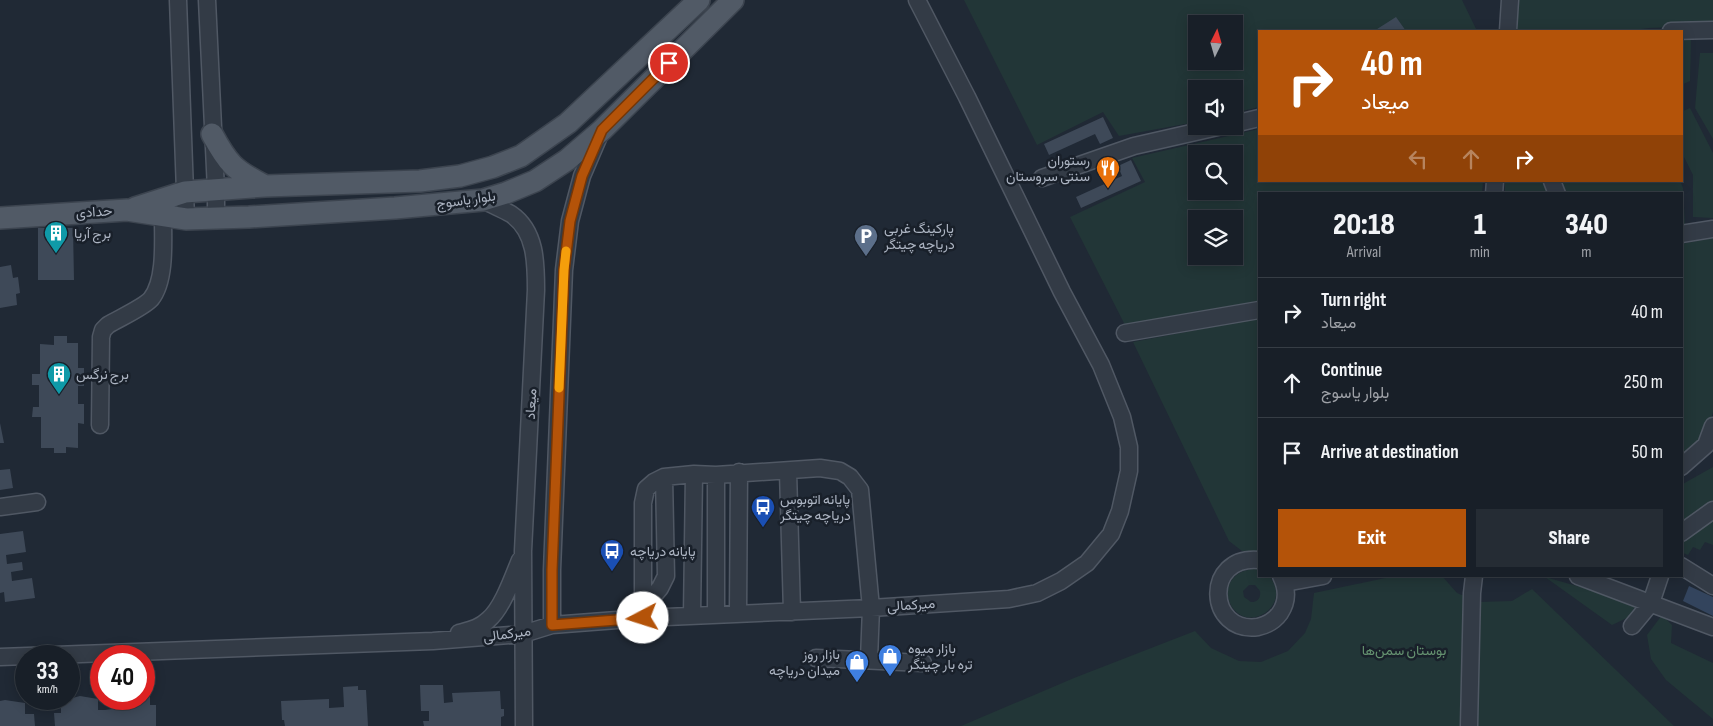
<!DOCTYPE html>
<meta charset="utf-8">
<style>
:root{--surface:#181f28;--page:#252c34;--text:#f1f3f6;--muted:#9fa2a8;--line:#363d45;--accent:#b45309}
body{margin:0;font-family:"Sofia Sans Condensed",Vazirmatn,sans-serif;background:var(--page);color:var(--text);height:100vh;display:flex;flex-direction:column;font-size:19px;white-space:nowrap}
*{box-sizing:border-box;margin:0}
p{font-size:16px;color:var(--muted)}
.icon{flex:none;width:28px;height:28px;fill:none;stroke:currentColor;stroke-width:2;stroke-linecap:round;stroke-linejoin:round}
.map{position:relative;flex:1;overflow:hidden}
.details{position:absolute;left:1258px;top:192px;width:425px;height:385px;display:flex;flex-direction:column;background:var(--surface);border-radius:0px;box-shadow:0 2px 12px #0003,0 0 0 1px var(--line)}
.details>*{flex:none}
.banner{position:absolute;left:1258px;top:30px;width:425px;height:152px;border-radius:0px;box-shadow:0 2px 12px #0003,0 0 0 1px var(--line);background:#b45309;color:#fff;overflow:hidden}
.needle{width:32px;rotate:5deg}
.controls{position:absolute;left:1188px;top:15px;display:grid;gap:10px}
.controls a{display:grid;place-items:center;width:55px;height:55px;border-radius:0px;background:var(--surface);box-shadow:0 2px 12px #0003,0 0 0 1px var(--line);font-size:25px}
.speed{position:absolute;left:15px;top:645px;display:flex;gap:10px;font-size:25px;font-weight:700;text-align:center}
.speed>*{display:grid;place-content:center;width:65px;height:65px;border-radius:50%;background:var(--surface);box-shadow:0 2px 12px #0003,0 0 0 1px var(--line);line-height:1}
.speed small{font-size:12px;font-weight:400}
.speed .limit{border:8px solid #d22;background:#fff;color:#111}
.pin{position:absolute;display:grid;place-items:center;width:42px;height:42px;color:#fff;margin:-21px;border:2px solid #fff;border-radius:50%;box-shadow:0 1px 5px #0007}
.me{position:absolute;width:55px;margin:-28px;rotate:265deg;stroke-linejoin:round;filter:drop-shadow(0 0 4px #0008)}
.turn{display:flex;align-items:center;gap:18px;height:105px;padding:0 20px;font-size:22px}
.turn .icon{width:65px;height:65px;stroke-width:2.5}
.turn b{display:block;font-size:35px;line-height:42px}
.lanes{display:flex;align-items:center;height:48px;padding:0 20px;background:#0003;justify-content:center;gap:25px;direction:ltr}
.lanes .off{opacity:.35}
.eta{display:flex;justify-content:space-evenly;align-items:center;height:85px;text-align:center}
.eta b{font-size:30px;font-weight:800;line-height:35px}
.action{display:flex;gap:10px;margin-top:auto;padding:10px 20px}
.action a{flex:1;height:58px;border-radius:0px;background:var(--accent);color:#fff;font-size:20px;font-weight:800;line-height:58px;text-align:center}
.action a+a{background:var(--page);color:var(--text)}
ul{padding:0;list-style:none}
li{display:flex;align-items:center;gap:15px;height:70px;padding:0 20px;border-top:1px solid var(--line)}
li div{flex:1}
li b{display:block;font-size:19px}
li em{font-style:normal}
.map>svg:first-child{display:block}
.green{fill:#223637;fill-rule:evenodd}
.water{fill:#33445d}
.building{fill:#3e4958}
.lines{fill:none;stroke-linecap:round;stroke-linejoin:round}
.minor-casing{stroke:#505864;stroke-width:19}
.major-casing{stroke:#3c444f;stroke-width:24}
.minor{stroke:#333b46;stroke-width:16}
.major{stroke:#515a66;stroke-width:21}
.route-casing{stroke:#753606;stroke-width:12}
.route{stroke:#b45309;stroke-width:9}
.slow{stroke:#f59e0b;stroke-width:9}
.labels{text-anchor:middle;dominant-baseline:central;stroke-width:5;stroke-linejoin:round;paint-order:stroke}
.poi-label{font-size:14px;fill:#adb5c3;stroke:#19202a;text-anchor:start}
.street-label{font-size:14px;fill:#adb5c3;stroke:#19202a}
.park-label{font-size:14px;fill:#659270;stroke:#19202a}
</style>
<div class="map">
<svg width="1713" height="726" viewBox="0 0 1713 726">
<rect width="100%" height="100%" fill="#202935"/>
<path class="green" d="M964,0H1462L1477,31H1259V107L1234,113V89H1196V122L1119,136L1103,112L1037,145ZM1196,24H1234V61H1196Z
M1514,0H1713V26L1649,28L1627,31H1512Z
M1681,39H1691L1690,81L1681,85Z
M1700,53H1713V139L1695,108Z
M1690,108L1713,153V218L1693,217V175L1681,151V112Z
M1259,129V181H1483L1482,194H1259V302L1125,325L1070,217L1145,182L1132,158ZM1196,154H1234V191H1196ZM1196,219H1234V256H1196Z
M1505,181H1680L1683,188L1685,226L1681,227V194H1505Z
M1713,238V412L1706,437L1681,457V244Z
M1259,318V552L1242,551L1229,541L1133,342Z
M1713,467V501L1681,524V485Z
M1713,519V545L1705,542L1700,550L1693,547L1688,555L1681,552V544L1696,531Z
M1254,569L1259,570V576H1269C1293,604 1250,634 1232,607C1228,600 1226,592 1229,585C1234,574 1243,570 1254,569ZM1249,585H1255L1260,591C1261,598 1258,602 1251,602L1244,597L1243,591Z
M1395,576H1442L1457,593L1479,602L1512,601L1532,589L1674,726H961L1074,678L1195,631L1211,648L1239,661L1261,662L1288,651L1305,633L1311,619L1314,593Z
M1545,577L1637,603L1629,617L1612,625Z
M1662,615L1672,625L1671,643L1713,663V719L1666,680L1651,659L1647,635Z"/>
<path class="water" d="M1689,586L1713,597V616L1683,601Z"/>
<path class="building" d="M1396,17L1406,31H1374Z
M1103,117L1113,138L1100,144L1095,134L1049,155L1044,144Z
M1131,160L1141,181L1081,208L1076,197L1122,176L1118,166Z
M38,228H73L74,280H38Z
M11,265L13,278L18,277L20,293L16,294L17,305L0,308V267Z
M54,336H67V343H78V368H84V386H78V404H84V424L78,423V448L66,447V453H54V448H41V417H32L33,407H39V385H32V374H40V344L54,345Z
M0,423L4,443H0Z
M10,469L13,488L0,490V470Z
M23,531L26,552L6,555L7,564L22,562L23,570L11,572L12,581L32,578L35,598L5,602L4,592L0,593V534Z
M420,685H443L444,703L453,702L452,693L500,691L501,709H504V716L501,717V726H424L423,721H429V711H421Z
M358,686V690H366L368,726H285L284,720H282L281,701L329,699V708L344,707L343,687Z
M144,693L150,694V705H156V726H55L54,713H61V701L80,696L98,699V710H105L112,709V699H144Z
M5,700L25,703V714H34L35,726H0V701Z"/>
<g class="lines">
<g class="minor-casing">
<path id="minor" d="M178,0L186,219
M207,0L216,190V218
M1508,31L1510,0
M1671,31L1713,30
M1234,124L1259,118
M1042,178L1134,146L1222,126
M1552,181L1557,194
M1494,194L1495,181
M483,200C492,205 502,209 511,214C536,231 536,263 536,290L523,551L524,726
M1681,234L1713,229
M1125,333L1259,310
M100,425L101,337L103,330L108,325C118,319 144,307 151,299C168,278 162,230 163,204
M1681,467L1706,445L1713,426
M788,471L792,612
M716,475V615
M0,507L37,502
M1681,533L1713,510
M1259,560C1203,555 1207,634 1258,627C1267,625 1275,620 1280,613C1288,601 1287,588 1281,576
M1681,566L1713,586
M1578,576L1713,627
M1285,583L1323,576
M643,608L660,588L666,576L664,477
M738,613L739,472
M692,616L694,474
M643,618V503L646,489L654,482L664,477L694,474L716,475L820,468L840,471L850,477L860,490L871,608L869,659
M552,625V570L564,270L570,221L582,176L600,134
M1632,626L1651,603L1660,576
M459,633C470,630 480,628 488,620C502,609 513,577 520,560
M0,657L433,641L523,634L552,625L643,618L871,608L1009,599L1037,593L1061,581L1087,563L1111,534L1120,511L1129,471V447L1122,417L1101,365L1062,292L967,97L917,0
M816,658L923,663
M1469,726L1472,593L1474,576"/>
</g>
<g class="major-casing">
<path id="major" d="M212,134C228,164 234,170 265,186
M135,208L185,192L265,186L420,181L460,176L493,167L521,156L568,123L699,0
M0,218L127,210L186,219L249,217L395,208L483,200L506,193L535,181L567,160L602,130L733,0"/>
</g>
<use href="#minor" class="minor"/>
<use href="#major" class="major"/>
</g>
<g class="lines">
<g class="route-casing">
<path id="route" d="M643,618L552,625V570L564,270L570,221L582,176L602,130L669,63"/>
</g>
<use href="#route" class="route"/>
<path class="slow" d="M559,388L564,270L566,251"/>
</g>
<defs>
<g id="restaurant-pin" transform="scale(1.25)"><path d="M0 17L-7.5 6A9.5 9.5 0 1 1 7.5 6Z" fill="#e8710a" stroke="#19202a"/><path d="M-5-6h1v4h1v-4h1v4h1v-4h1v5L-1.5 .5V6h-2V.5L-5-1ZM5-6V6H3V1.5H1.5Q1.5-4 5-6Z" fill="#fff"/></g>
<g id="building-pin" transform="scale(1.25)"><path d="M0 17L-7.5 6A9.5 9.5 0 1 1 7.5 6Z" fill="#0f9aa8" stroke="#19202a"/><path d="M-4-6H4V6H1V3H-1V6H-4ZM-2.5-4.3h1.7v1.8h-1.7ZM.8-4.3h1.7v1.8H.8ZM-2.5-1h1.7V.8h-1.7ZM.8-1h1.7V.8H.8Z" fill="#fff"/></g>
<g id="parking-pin" transform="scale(1.25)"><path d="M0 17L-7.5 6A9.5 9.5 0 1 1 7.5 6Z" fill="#5c6f8a" stroke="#19202a"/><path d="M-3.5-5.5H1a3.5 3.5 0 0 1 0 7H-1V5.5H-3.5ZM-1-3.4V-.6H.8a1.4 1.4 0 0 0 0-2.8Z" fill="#fff"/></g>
<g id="bus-pin" transform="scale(1.25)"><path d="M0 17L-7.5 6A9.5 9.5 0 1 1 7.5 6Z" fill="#1a4fb4" stroke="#19202a"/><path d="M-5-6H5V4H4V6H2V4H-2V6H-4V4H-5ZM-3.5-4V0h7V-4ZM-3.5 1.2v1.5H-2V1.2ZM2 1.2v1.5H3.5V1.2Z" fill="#fff"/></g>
<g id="shop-pin" transform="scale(1.25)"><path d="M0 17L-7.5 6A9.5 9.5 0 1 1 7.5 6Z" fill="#3f7fe0" stroke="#19202a"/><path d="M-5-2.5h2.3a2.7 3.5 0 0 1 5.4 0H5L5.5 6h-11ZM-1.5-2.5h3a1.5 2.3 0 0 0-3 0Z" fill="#fff"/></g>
</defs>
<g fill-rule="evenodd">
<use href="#restaurant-pin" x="1108" y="168"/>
<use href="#building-pin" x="56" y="233"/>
<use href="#parking-pin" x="866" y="236"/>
<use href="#building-pin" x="59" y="374"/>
<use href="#bus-pin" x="763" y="507"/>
<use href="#bus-pin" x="612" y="551"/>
<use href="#shop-pin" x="890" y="656"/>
<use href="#shop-pin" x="857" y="662"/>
</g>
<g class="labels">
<g class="poi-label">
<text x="1090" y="160" text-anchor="end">رستوران<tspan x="1090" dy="16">سنتی سروستان</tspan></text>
<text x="884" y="228">پارکینگ غربی<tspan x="884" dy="16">دریاچه چیتگر</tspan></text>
<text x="74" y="233">برج آریا</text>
<text x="76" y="374">برج نرگس</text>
<text x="780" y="499">پایانه اتوبوس<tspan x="780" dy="16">دریاچه چیتگر</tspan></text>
<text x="630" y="551">پایانه دریاچه</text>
<text x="908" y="648">بازار میوه<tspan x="908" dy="16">تره بار چیتگر</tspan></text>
<text x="840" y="654" text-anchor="end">بازار روز<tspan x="840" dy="16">میدان دریاچه</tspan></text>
</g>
<g class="street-label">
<text transform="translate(466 200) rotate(-8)">بلوار یاسوج</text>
<text transform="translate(94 212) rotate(-4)">حدادی</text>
<text transform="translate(531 404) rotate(-87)">میعاد</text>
<text transform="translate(911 605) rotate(-4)">میرکمالی</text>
<text transform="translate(507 634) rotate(-8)">میرکمالی</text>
</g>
<g class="park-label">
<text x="1404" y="650">بوستان سمن‌ها</text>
</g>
</g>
</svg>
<div class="controls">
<a><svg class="needle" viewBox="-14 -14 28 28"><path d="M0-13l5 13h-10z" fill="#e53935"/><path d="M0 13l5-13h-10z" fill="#9fa2a8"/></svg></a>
<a><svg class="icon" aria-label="sound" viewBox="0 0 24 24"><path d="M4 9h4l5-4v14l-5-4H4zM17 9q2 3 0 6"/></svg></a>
<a><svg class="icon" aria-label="search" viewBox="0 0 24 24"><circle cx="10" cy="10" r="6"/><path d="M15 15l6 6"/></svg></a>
<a><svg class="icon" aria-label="layers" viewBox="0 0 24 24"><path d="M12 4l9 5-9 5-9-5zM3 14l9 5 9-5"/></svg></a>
</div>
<div class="speed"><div>33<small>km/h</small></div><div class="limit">40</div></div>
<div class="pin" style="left:669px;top:63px;background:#d93025"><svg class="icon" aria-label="arrive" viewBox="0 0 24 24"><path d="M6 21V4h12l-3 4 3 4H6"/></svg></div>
<svg class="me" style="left:643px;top:618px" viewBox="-20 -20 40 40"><circle r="19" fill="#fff"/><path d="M0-13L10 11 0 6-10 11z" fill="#b45309"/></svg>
<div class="banner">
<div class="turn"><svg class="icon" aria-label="right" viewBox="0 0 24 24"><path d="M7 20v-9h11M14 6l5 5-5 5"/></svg><div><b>40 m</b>میعاد</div></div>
<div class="lanes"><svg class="icon off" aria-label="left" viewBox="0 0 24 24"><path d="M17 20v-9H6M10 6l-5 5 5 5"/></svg><svg class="icon off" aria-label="ahead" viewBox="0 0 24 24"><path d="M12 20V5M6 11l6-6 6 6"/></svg><svg class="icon" aria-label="right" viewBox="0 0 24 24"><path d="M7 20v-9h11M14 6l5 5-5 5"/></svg></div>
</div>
<section class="details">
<div class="eta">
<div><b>20:18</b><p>Arrival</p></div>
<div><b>1</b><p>min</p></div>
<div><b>340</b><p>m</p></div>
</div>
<ul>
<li><svg class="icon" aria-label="right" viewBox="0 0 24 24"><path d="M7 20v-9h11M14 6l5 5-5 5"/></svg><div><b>Turn right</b><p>میعاد</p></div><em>40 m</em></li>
<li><svg class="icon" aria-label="ahead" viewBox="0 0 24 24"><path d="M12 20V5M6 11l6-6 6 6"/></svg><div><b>Continue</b><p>بلوار یاسوج</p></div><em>250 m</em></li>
<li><svg class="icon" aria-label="arrive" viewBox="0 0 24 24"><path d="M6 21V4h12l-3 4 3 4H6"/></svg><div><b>Arrive at destination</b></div><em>50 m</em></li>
</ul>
<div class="action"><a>Exit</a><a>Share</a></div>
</section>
</div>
